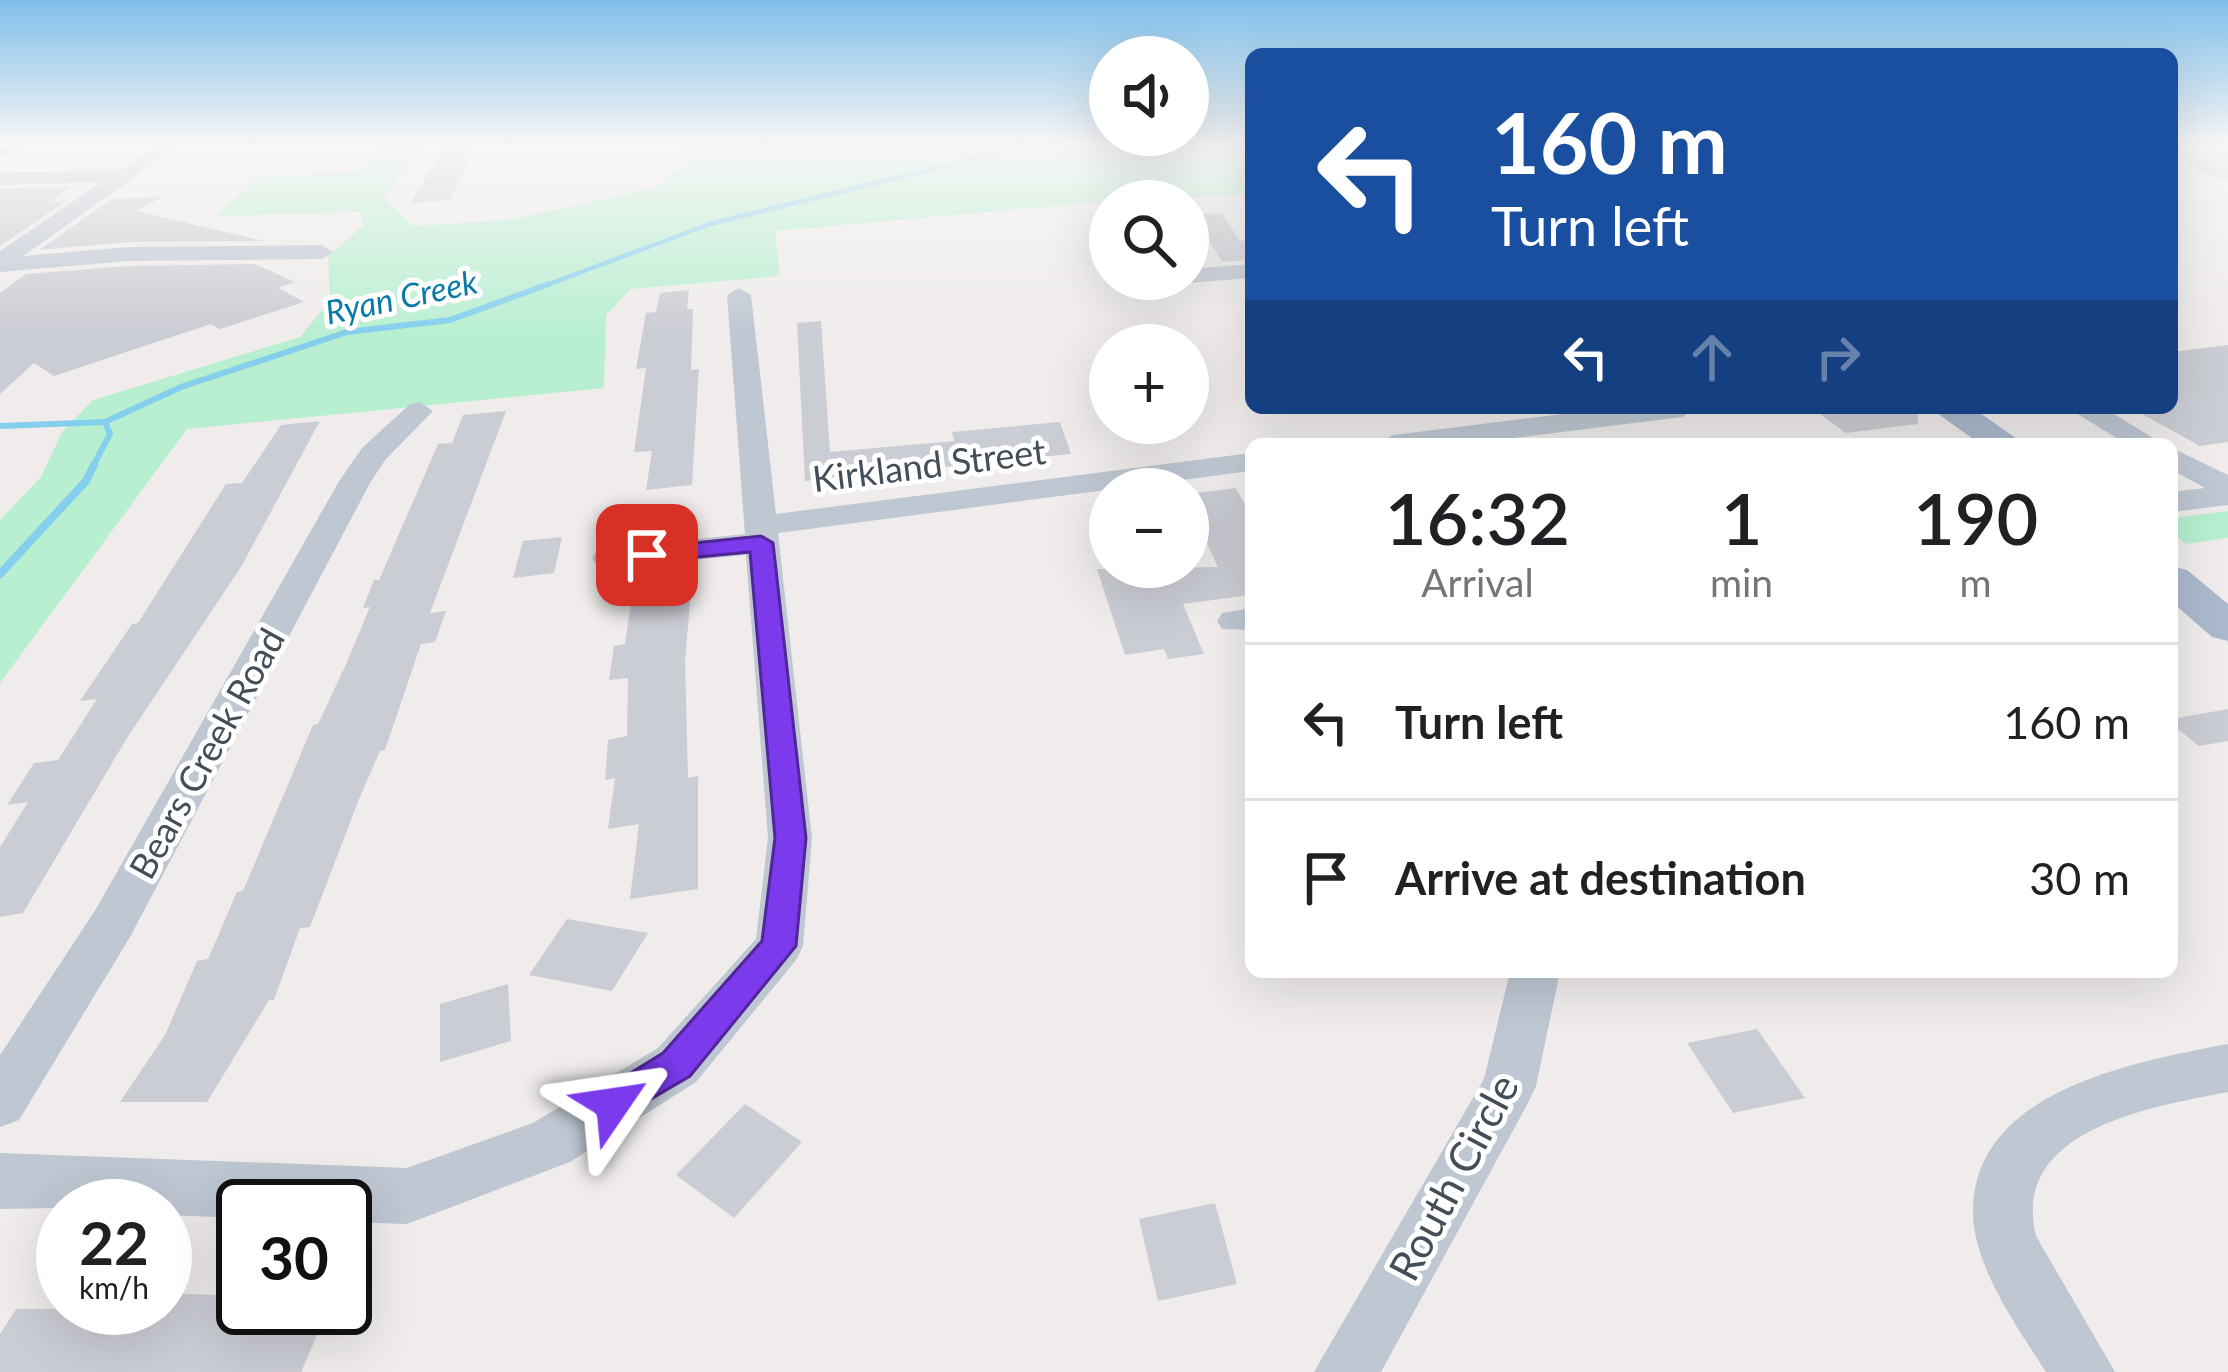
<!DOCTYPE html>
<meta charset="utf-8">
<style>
:root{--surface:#fff;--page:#f6f6f6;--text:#202124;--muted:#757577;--line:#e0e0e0}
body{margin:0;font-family:Lato,sans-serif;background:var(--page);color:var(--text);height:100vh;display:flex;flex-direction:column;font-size:45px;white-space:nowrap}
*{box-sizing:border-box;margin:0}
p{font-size:39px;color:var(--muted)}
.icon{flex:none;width:66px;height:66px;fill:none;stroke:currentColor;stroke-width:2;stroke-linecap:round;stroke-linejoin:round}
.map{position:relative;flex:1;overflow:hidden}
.drawer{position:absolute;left:1245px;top:438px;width:933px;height:540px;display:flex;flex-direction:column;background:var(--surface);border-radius:18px;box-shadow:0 12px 48px #0002}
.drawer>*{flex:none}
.banner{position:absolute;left:1245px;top:48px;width:933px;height:366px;border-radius:18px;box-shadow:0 12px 48px #0002;background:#1a4fa0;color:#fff;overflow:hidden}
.tools{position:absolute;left:1089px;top:36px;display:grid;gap:24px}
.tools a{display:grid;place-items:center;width:120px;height:120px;border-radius:50%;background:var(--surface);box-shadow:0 12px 48px #0002;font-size:60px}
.speed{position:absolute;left:36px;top:1179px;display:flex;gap:24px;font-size:60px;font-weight:700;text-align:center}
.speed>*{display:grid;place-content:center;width:156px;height:156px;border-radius:50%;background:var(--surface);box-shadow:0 12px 48px #0002;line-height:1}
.speed small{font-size:30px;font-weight:400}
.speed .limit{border:6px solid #111;border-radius:18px;background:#fff;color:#111}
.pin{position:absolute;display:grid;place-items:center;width:102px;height:102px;color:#fff;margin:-51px;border-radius:24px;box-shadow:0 6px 18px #0006}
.me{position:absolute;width:132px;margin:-66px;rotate:58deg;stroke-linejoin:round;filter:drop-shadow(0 0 9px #0008)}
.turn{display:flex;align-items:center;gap:42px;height:252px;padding:0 48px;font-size:54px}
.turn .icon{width:156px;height:156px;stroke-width:2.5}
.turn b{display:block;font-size:84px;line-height:102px}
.lanes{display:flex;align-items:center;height:114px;padding:0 48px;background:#0003;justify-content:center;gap:60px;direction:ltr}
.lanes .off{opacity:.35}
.eta{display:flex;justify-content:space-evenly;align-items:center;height:204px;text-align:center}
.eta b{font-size:72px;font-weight:600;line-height:84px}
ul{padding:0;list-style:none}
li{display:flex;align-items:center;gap:36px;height:156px;padding:0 48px;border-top:3px solid var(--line)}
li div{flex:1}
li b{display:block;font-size:45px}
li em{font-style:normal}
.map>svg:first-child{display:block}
.green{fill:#b8efd1}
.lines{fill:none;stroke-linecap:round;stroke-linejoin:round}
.stream-far2{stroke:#84cfed;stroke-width:4.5}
.stream-far1{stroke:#84cfed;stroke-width:6}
.stream{stroke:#84cfed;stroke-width:8}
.building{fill:#cbcdd4}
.highway-casing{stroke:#6d85a8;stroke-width:5}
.minor{fill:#bec7d2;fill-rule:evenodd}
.major{fill:#aab9cc;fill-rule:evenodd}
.highway{fill:#829abc;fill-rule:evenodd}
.route{fill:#7c3aed;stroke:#51269a;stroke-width:3}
.labels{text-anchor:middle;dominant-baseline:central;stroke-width:10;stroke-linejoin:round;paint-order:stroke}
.far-water-label{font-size:33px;font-style:italic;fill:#097aa7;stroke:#fff}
.street-label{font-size:36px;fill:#444e59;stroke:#fff}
.near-street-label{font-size:42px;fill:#444e59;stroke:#fff}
</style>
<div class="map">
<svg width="2228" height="1372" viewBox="0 0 2228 1372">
<rect width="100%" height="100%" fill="#efeceb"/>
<path class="green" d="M383,143H425L384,197L413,226L510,220L657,187L691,159L682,143H1251V194L1110,201L775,231L780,276L631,289L606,315L604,388L187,429L0,683V520L41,477L62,432L93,400L300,337L330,300L328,256L364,225L361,212L215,216L261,176L359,172Z
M2228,511V538L2186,544L2172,533V518Z"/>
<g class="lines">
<path class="stream-far2" d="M541,287L710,224L1037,143"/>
<path class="stream-far1" d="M0,426L105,422L181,387L347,332L450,320L549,284
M92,468L110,434L105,422"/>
<path class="stream" d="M0,574L86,481L94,465"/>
</g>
<path class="building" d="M448,143H477L450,200L410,203Z
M2172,143H2228V181L2172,159Z
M70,187L50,202L66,201L0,246V189Z
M162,197L137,211L263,241L128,242L39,250L112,199Z
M1222,213L1240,241L1251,240V260L1222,262L1194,215Z
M255,264L295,282L278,288L304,302L220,329L211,324L54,376L34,363L0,394V293L26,274L128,266Z
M689,290L687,309H693L691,370L699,369L692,485L646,490L652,451L634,452L646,368L636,369L646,313L656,312L660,293Z
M821,321L830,452L954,441L952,432L1060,422L1071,454L805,481L797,323Z
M2228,345V442L2200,446L2131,408H2172V352Z
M1812,408H1917L1918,424L1846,433Z
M506,411L430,613L446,611L435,642L421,644L385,750L380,751L359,799L310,927L300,928L274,1000H269L207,1102H120L165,1035L197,961L208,959L237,892L243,891L313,725L318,724L346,664L370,607L363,608L374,580H379L438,444L452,443L463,415Z
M320,421L241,567L127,738L23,913L0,917V847L28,802L7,805L34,763L58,760L97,699L80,701L132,624L138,623L226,484L242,483L281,425Z
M1236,488L1251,515V595L1183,604L1204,654L1168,659L1164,649L1125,655L1097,569L1218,567L1188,503V494Z
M660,520L657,538L621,542L624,524Z
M562,537L554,573L513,578L523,541Z
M692,581L685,660L688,778L698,776V889L630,899L639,824L608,829L615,778L605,780L608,740L627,736L628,678L609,680L614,646L625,644L633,588Z
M2228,709V741L2199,746L2172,724V719Z
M567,919L648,933L612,991L529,975Z
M508,984L511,1041L440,1062V1004Z
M1757,1029L1805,1098L1733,1113L1687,1043Z
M745,1104L802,1142L734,1218L676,1175Z
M1215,1203L1237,1284L1158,1301L1139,1219Z
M165,1293L242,1296L236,1308H329L301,1372H0V1334L16,1309L165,1308Z"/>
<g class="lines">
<g class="highway-casing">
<path id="highway" d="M0,143H22L0,153Z"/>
</g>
<path class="minor" d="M161,143H183L23,256L128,247L322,245L334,252L322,259L128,261L0,272V251L102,182L1,185L0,173L121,169Z
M1251,264V278L1188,283L1178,279H1188V269Z
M739,288L751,295L776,514L1251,453V471L778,533L812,838L803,946L796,960L696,1082L570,1162L407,1224L345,1222V1206H243V1218L165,1215V1206L0,1209V1153L407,1168L533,1123L658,1048L756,939L768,838L746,555L609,568L597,565L592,558L597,551L609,548L745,534L727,295Z
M419,402L433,411L385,460L370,483L130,937L19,1120L0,1127V1055L96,909L338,483L362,448L409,405Z
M1612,408H1696L1682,417L1465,444H1378L1393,435Z
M2068,408H2104L2163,444H2126Z
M2172,448L2228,475V505L2172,512V492L2205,488L2172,470Z
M1251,608V630L1222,629L1217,621L1222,613Z
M1510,972H1560L1536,1086L1528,1103L1381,1372H1314L1484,1079Z
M2228,1044V1092C2151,1107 2010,1129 2036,1236L2115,1372H2046C2018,1328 1974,1268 1973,1213C1972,1090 2135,1062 2228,1044Z"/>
<path class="major" d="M1930,408H1973L2024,444H1980Z
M2172,566L2187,570L2228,604V641L2212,637L2172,602Z"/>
<use href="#highway" class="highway"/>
</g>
<linearGradient id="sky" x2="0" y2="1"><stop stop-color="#80bfea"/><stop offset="0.43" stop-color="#f8f6f6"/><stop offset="1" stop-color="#f8f6f6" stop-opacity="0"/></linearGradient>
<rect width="2228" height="335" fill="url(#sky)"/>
<path class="route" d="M761,536L773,543L806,838L796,946L690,1076L613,1121L600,1116L594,1104L600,1092L663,1053L762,941L775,838L750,552L647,562L635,555L647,548Z"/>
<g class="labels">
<g class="far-water-label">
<text transform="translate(401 296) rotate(-12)">Ryan Creek</text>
</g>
<g class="street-label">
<text transform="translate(929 464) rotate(-7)">Kirkland Street</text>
<text transform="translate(206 753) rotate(-61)">Bears Creek Road</text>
</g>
<g class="near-street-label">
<text transform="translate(1453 1177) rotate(-62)">Routh Circle</text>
</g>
</g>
</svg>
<div class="tools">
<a><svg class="icon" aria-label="sound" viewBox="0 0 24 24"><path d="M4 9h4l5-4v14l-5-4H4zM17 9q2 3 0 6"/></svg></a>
<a><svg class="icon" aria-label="search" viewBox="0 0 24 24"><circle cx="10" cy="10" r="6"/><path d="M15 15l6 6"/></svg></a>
<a>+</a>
<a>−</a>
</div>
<div class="speed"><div>22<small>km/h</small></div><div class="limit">30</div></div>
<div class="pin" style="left:647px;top:555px;background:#d93025"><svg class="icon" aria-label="arrive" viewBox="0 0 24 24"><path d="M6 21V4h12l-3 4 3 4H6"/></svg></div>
<svg class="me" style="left:613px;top:1104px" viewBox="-20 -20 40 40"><path d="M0-17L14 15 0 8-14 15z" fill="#7c3aed" stroke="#fff" stroke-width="4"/></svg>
<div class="banner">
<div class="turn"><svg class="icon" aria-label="left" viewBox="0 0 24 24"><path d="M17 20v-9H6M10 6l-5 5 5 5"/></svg><div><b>160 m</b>Turn left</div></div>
<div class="lanes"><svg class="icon" aria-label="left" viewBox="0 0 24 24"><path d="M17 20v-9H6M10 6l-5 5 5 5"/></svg><svg class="icon off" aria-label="ahead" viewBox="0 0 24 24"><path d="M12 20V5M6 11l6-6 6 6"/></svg><svg class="icon off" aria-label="right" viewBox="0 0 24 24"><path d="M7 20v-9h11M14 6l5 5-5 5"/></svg></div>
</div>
<section class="drawer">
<div class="eta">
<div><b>16:32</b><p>Arrival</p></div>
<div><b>1</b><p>min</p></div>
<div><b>190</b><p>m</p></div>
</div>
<ul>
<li><svg class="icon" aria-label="left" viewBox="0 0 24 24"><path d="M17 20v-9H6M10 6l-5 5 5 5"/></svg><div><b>Turn left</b></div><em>160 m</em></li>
<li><svg class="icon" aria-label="arrive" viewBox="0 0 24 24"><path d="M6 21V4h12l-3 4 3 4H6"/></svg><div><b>Arrive at destination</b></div><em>30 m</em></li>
</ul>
</section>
</div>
